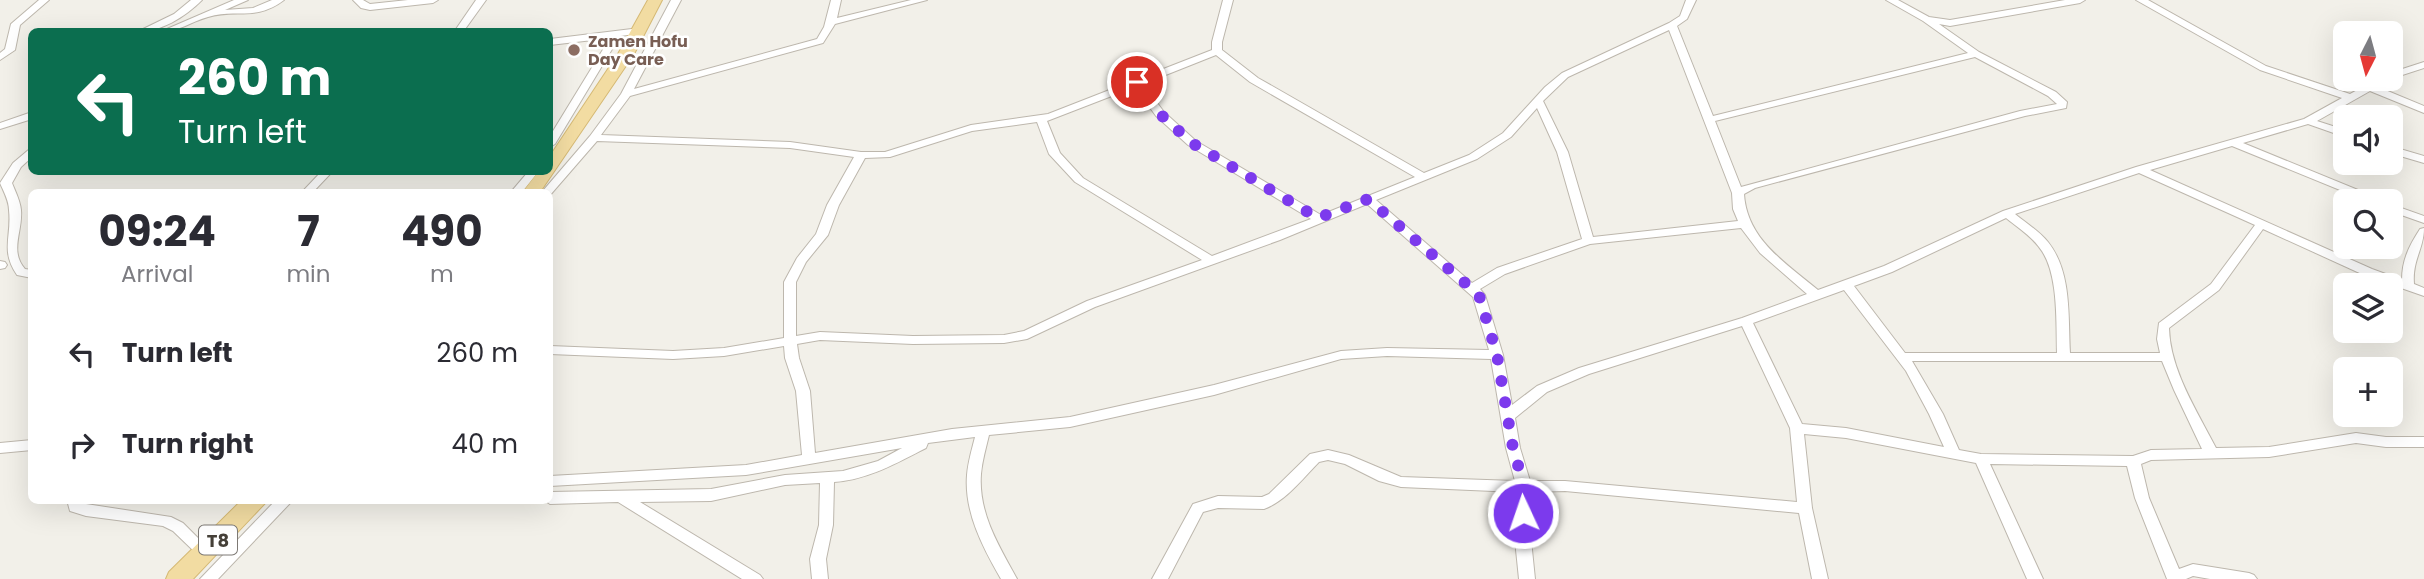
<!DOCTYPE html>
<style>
:root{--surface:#fff;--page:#f2f2f3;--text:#2b2b33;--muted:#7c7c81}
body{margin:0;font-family:Poppins,sans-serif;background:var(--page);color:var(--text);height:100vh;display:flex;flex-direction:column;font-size:26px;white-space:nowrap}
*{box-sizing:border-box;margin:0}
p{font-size:23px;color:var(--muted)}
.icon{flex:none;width:38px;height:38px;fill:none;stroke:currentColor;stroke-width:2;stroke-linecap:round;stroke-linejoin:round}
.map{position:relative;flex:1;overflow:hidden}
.side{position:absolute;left:28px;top:189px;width:525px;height:315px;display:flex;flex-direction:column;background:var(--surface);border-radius:10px;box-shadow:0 7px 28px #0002}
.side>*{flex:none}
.banner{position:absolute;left:28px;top:28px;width:525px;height:147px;border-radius:10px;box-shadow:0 7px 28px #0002;background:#0b6e4f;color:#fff;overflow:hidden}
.needle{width:46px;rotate:186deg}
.buttons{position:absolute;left:2333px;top:21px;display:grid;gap:14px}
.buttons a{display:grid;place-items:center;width:70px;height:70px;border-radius:10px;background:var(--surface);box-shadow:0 7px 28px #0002;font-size:35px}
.pin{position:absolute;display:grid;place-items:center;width:60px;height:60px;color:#fff;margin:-30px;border:4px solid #fff;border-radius:50%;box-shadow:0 2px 7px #0007}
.me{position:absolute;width:77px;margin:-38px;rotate:357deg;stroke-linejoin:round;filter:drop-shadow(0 0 5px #0008)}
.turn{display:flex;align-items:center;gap:24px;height:147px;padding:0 35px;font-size:32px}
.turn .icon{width:91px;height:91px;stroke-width:2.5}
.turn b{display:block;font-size:49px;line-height:60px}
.eta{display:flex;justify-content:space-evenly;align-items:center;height:119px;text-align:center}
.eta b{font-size:42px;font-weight:700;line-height:49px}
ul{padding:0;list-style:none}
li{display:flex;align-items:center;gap:21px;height:91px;padding:0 35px}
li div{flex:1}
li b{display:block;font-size:26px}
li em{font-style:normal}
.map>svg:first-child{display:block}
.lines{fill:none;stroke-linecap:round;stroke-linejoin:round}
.minor-casing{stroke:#bdb7ad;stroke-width:2}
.primary-casing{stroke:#d5b974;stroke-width:2}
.minor{fill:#fff;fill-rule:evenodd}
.primary{fill:#f2dca2;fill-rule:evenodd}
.route{stroke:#7c3aed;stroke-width:12;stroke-dasharray:0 21.6}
.education-dot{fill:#8d6e63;stroke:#fff;stroke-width:2.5}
.labels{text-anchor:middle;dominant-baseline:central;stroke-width:5;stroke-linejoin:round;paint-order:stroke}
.far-education-label{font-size:16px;font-weight:bold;fill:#785e54;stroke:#fff;text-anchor:start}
.shield{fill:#fff;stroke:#7d7974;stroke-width:2}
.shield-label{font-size:18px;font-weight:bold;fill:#454038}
</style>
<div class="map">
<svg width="2424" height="579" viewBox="0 0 2424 579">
<rect width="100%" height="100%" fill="#f2f0e9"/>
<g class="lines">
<g class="minor-casing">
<path id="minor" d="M39,0H49L20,25L15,50L0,60V53L5,49L11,24Z
M191,0H202C185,17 161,32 137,32L174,14Z
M234,0H248L225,10L253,8L272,0H284C255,22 236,8 208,17C190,22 178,32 160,32Z
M353,0H363L370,4L408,0H438L433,3L370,10L361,8Z
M476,0H486L463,32H454Z
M671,0H681L634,89L817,39L824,27L831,0H841L837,18L911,0H927L835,24L823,43L630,96L601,135L790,142L861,152H885L971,125L1048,114L1212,50V42L1223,0H1233L1222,42V50L1258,78L1424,173L1469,155L1503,133L1545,87L1562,73L1669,23L1680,16L1686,0H1696L1687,19L1677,26L1713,116L1968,53L1923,21L1886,0H1898L1929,17L1950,20L2065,0H2085L2080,3L1950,26L1939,24L1979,52L2056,92L2067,102L2066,108L2025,116L1755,188L1744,194C1747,240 1786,263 1818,290L1884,266L2003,211L2136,167L2304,119L2342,98L2260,70L2136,0H2148L2266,66L2350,94L2363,87V84C2373,82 2380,79 2390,79V73L2424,62V68L2390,79L2378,87L2424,106V113L2370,91L2317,121L2345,130V137L2308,124L2243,143L2380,199L2381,201H2367L2232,146L2150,170L2372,269L2402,280C2402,260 2409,246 2420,229L2424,228C2424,249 2412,260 2414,284L2424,288V296L2364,275L2263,229L2219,290L2169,328C2170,370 2197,411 2216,448L2269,447L2356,433L2386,437H2424V447H2386L2356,443L2269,457L2151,460L2141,464L2149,498L2179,569L2193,564L2249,573L2254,575L2257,579H2210L2193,576L2186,579H2167L2135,498L2127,466L1990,464L2043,579H2027L1976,463L1846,438L1804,434L1812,508L1828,579H1812L1799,513L1565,491L1531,492V540L1535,579H1519L1515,540L1517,492L1401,487L1379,481L1345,464L1328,460L1319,462C1303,478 1286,501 1264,509L1218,508L1203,512L1168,579H1152L1193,504L1218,496L1262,497L1269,494L1310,454L1328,450L1349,455L1401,477L1515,481L1506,448L1491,359L1387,356L1341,359L1214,395L1070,427L989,435C986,448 982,461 981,474C978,513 999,546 1017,579H1001C983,548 964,512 967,475C968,462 972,449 975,437L928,443L926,448C897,463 867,480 834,482L833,525L826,559L828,579H812L810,559L819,525L820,483L785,485L711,501L640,502L760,575L763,579H742L618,502L550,504L544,500H550V492L711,489L785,475L843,471L878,461L902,448L746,475L550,486V476L746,465L802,455L796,391L785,358L784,346L724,356L673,359L550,354V346L673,351L724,348L784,338V282L797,258L816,234L827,205L854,157L790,148L597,141L551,194L550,192H542L590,136L621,94ZM1669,30L1732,193L1733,209L1738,221L1593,237L1568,152L1543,101L1568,77ZM1216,55L1250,82L1415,177L1321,215L1196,141L1164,112L1143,84ZM1975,57L2048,96L2057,104L2020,111L1741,187L1715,121ZM1135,87L1156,116L1188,145L1311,219L1212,256L1083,178L1060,153L1047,121ZM1537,108L1557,152L1582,239L1497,268L1472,283L1376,200L1477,159L1511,137ZM1037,122L1049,154L1075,182L1202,260L1087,301L1024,331L1004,335L913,336L820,332L796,336V282L806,262L828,235L839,205L865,158L890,157L972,131ZM2139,173L2255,225L2211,284L2159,323L2157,339L2160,353H2070C2068,317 2072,272 2048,242C2039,231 2026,223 2015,214ZM1367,204L1473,297L1489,350L1387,348L1341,351L1214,385L1070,417L952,429L815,453L810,391L799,358L797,344L820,340L913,344L1004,343L1027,339L1095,307L1280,240ZM2006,218C2017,227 2030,235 2039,247C2059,271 2056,322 2057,353H1905L1854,286L1892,272ZM1741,228L1760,253L1807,294L1742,318L1579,368L1537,386L1512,405L1503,355L1485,295L1480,289L1505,274L1590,244ZM1844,290L1906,371L1929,414L1944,447L1846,428L1802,424L1753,323ZM1742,326L1790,428L1797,502L1565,481H1530L1520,448L1515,418L1547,392L1589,374ZM1912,361H2162L2174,390L2202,449L2151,450L2133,456L1981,454L1959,450L1943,414Z
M640,28L645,31L643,33L620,36L555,144L550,147V136L610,38L550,45V39Z
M32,112V119L0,129V123Z
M2390,146L2424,156V163L2390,153Z
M32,147V157L21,167L12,183C15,191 20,200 21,210C23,231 9,251 25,269L32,270V278L17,275C0,250 12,237 9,210C9,201 4,192 0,183L13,163Z
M321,172H332L313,192H302Z
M528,172H538L522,192H511Z
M2390,204L2424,216V223L2390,211Z
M0,261L5,262L7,265L5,268L0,269Z
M32,440V450L0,453V443Z
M67,500H81L82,503L86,504L171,517L183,523L213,553L210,557L205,559L200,557L173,531L163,526L86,516L70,511Z
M276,500H293L218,579H200Z"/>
</g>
<g class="primary-casing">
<path id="primary" d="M648,0H662L634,54L540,192H523L538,172H550V156L618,54Z
M242,500H268L193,579H166L169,572Z"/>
</g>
<use href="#minor" class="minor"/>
<use href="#primary" class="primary"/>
</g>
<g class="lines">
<path class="route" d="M1137,82L1160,114L1192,143L1318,218L1368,199L1479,295L1497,355L1513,448L1524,486L1523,513"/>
</g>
<circle class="education-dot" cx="574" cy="50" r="7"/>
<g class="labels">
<g class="far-education-label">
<text x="588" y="41">Zamen Hofu<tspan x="588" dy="18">Day Care</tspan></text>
</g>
<rect class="shield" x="199" y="525.5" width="38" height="29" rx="5"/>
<g class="shield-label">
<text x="218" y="540">T8</text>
</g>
</g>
</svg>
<div class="buttons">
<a><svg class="needle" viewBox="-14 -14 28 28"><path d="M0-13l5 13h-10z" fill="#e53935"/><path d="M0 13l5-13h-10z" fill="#7c7c81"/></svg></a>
<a><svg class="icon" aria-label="sound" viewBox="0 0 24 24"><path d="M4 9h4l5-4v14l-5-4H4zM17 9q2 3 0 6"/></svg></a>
<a><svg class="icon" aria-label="search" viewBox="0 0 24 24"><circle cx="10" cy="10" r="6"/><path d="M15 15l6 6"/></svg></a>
<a><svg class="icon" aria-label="layers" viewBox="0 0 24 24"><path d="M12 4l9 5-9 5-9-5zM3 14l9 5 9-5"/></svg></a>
<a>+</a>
</div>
<div class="pin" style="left:1137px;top:82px;background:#d93025"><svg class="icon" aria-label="arrive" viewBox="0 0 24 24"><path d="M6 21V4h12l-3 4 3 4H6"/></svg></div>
<svg class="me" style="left:1523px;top:513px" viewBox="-20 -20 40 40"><circle r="17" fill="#7c3aed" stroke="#fff" stroke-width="3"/><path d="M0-11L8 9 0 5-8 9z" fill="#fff"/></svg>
<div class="banner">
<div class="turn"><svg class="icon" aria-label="left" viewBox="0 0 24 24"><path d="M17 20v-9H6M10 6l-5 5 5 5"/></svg><div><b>260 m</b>Turn left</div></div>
</div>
<section class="side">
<div class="eta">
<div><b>09:24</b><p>Arrival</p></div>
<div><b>7</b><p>min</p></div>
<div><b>490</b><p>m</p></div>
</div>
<ul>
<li><svg class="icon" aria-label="left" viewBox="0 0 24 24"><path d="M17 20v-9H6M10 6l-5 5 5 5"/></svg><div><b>Turn left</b></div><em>260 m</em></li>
<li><svg class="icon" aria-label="right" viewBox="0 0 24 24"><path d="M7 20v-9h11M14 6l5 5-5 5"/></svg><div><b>Turn right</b></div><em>40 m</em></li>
</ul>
</section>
</div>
